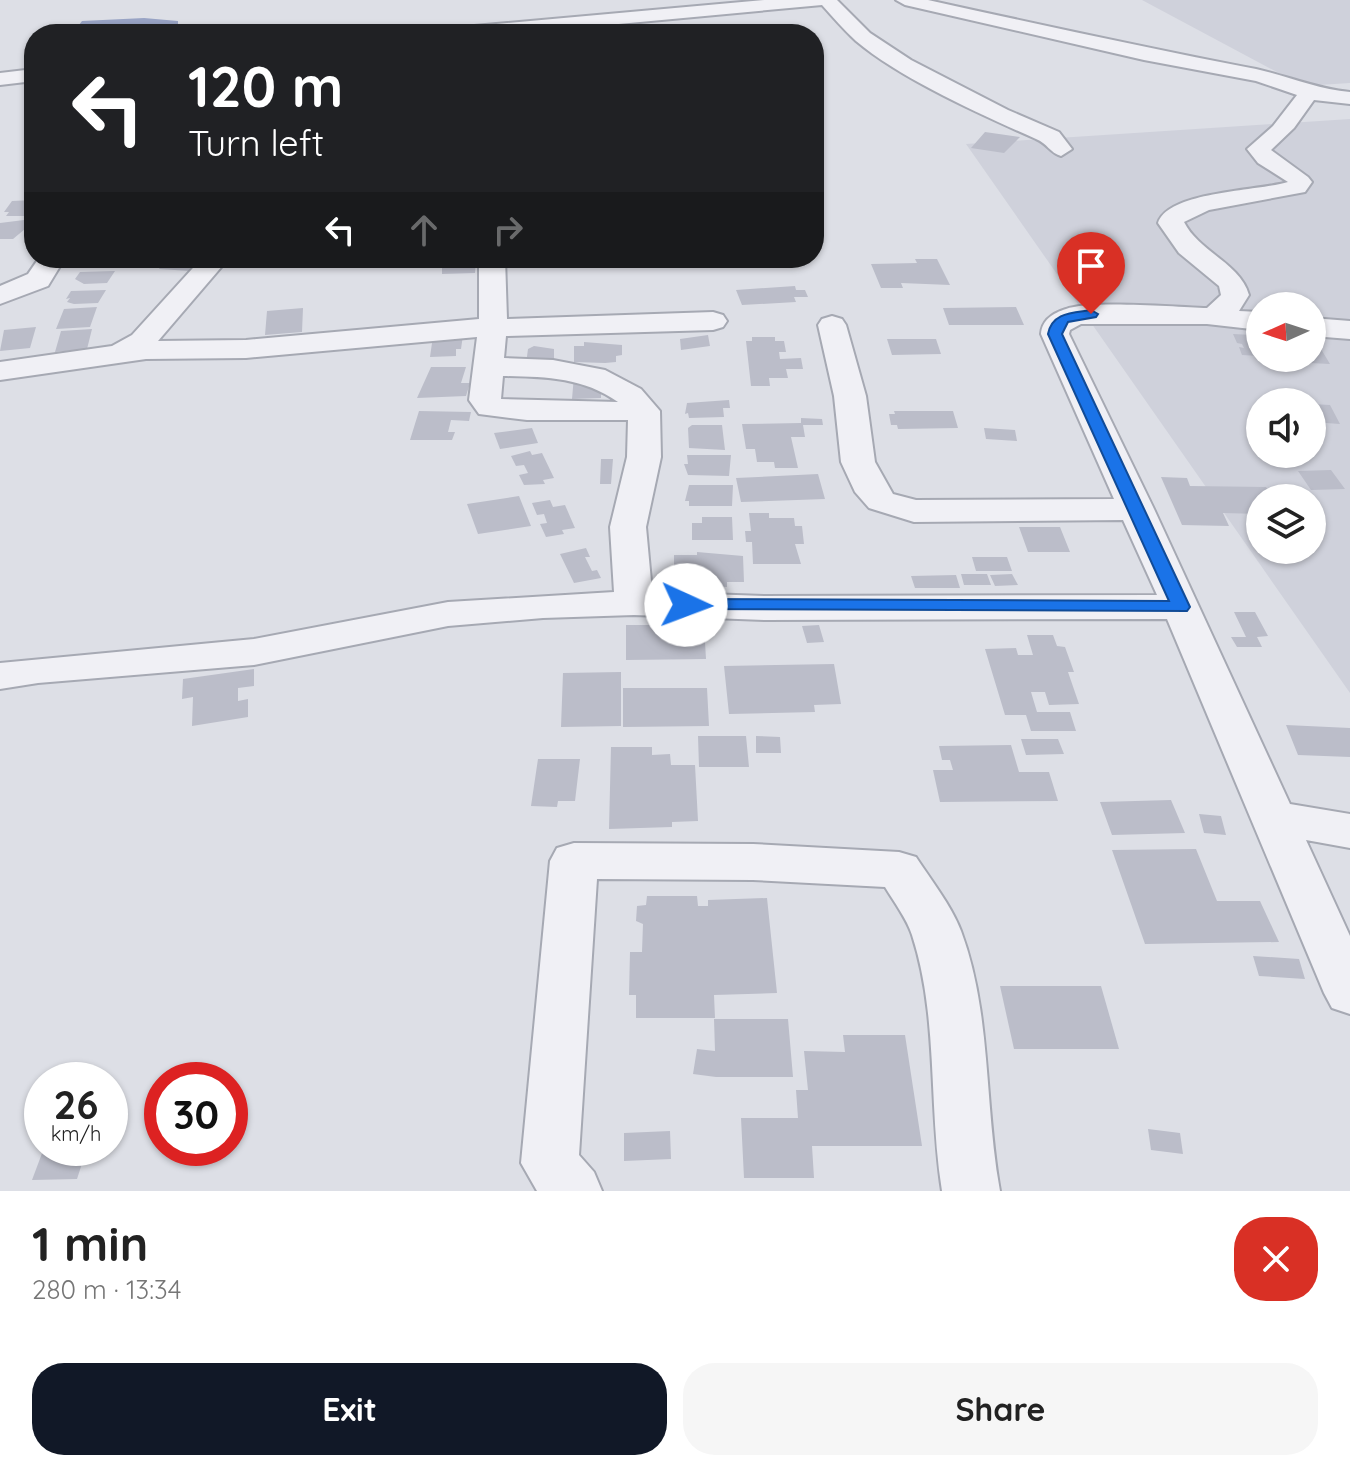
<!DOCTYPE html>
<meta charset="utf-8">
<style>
:root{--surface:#fff;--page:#f6f6f6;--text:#222;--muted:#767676;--accent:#111827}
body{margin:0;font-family:Quicksand,sans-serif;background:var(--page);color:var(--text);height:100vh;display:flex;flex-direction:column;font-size:30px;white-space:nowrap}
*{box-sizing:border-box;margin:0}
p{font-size:26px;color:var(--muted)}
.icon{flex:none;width:44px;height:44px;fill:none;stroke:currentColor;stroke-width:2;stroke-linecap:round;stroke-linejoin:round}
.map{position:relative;height:1191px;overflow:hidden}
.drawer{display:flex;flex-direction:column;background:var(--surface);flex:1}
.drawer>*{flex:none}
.hud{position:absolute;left:24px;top:24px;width:800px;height:244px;border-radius:32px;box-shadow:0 2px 6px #0004;background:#202124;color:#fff;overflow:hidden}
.needle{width:52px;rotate:267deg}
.fabs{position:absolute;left:1246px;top:292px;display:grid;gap:16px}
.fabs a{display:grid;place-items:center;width:80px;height:80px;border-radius:50%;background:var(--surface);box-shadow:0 2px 6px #0004;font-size:40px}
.speed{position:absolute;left:24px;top:1062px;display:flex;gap:16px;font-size:40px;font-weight:700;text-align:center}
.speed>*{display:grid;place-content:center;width:104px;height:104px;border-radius:50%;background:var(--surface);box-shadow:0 2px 6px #0004;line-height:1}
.speed small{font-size:20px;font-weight:400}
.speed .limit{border:12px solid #d22;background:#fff;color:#111}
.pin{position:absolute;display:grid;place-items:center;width:68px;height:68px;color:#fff;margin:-82px -34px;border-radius:50% 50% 50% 0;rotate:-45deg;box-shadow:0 0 8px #0007}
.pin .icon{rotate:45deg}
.me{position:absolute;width:88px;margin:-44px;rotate:92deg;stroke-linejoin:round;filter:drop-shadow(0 0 6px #0008)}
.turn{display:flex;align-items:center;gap:28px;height:168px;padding:0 32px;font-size:36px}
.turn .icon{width:104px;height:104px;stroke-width:2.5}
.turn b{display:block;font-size:56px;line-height:68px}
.lanes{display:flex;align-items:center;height:76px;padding:0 32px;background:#0003;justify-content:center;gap:40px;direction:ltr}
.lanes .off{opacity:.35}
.round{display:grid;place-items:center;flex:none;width:84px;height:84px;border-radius:32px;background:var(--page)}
.summary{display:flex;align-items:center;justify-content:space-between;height:136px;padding:0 32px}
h1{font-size:48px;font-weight:800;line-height:60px}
.button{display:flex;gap:16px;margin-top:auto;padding:16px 32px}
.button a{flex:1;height:92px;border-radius:32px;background:var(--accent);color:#fff;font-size:32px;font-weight:800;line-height:92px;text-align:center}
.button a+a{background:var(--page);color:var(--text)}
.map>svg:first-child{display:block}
.built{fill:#cfd1db;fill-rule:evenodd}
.water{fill:#99a4c5}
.building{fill:#bbbdc9}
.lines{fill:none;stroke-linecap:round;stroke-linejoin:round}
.minor-casing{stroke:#a6a9b3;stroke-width:4}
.minor{fill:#f0f0f5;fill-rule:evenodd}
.route{fill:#1a73e8;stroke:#114b97;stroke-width:2}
</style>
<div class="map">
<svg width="1350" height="1191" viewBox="0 0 1350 1191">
<rect width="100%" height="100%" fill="#dddfe6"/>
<path class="built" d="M1142,0H1350V83L1303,86Z
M1350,119V693L966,144ZM1260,306H1312V358H1260ZM1260,402H1312V454H1260ZM1260,498H1312V550H1260Z"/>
<path class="water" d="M144,18L178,21V28L139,34H87L101,33L105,25H79L82,21Z"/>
<path class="building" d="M985,132L1020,137L1004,153L971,148Z
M34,200V211L28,216H6L9,212H4L12,201Z
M24,220H34L33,229H25L13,239H0V223Z
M88,258H122L117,266H94L88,265Z
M167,258H206L203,264H195L190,271L159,269Z
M476,259L475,273L442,274V260Z
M915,259H937L950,285L901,283L903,288H881L871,264L917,263Z
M115,271L107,283L84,284L75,279L80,272Z
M795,286L796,290H805L808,297H794L796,302L742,305L736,290Z
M106,290L98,303L74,304L67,302L70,298L66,299L71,291Z
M97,307L90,327L56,329L64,309Z
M1016,307L1024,325H949L943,308Z
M303,308L302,332L265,335L267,311Z
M36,327L30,348L0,351L4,330Z
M92,329L87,349L55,352L61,331Z
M1252,332L1260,333V356L1242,355L1239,347L1244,348L1242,344L1237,343L1233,334L1253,335Z
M463,335L461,349H456V356L430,357L433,336Z
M708,335L710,346L681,350L680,339Z
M752,337H775V341H784L786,352H779L780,359L801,358L803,369H786L788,378H769L770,386H751L746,341H752Z
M887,339H936L941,354L892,355Z
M584,342L622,345V355L616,356V362L605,363L574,362V346H584Z
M534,346L554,349V364H526L528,349Z
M1312,348L1321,349L1330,364L1289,362L1287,358H1312Z
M431,367H466L461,383H470L466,396L417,398Z
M601,375V398L572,399L574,376Z
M729,400L730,408H723L724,417L689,418L688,413L685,414L687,403Z
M1312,404L1330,405L1340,424L1312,422Z
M419,411L471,412L469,421L451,420L448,432H455L452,440H410Z
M894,411H953L958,428L898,429L897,425H891L889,414H895Z
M801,418L822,419L823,425H803L805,437H791L798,468H775L774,462H757L755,449H746L742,424L801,423Z
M692,425H722L725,450L689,448L688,428Z
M532,428L538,443L500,449L494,433Z
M984,428L1015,430L1017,441L986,439Z
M530,451L532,455L542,453L554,478L543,480L545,484L524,485L519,475L528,473L524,465L516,466L511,456Z
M687,455H731L729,476L688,475L684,464H688Z
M601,459H613L611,484H600Z
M1331,470L1345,489L1311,490L1298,471Z
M818,474L825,499L741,502L736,478Z
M1161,477L1187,478L1190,486L1266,487L1273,498H1260V514L1223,513L1229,526L1182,525Z
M689,485H733L732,506H689V501H685Z
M519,496L531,526L478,534L467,504Z
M550,500L553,507L565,505L575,528L562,530L564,534L546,537L540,524L547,523L544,514L537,515L532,503Z
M749,513H769V518H794L795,526H802L804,544H795L801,564H753L752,542H746L745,531H751Z
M702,517H732L733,540H692V523H702Z
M1019,527H1060L1070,552H1028Z
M586,548L590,557H585L592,571L597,570L601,578L574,583L560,554Z
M697,552L743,556L744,582H727V587L674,583V555H697Z
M972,557H1007L1012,571H976Z
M961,574H987L991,585H964Z
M1012,574L1018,585L995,586L990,575Z
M956,575L960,588H915L911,576Z
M1234,612H1255L1268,636L1257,637L1262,647H1237L1231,637H1246Z
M626,625H704L706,659L626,660Z
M819,625L824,642L807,643L802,626Z
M1027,635H1053L1057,646L1065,647L1074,672H1068L1079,704L1049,705L1045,692H1031L1037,712H1070L1076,731H1031L1026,715H1005L985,649L1016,648L1018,655H1033Z
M834,664L841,704L814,705L815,712L729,714L724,666Z
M254,669V686L238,688V701L248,699V717L192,726L193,697L182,699L183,679Z
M621,672V726L561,727L563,673Z
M623,688H707L709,726L623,727Z
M1286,725L1350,728V757L1298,755Z
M698,736H746L749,767H699Z
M756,736L780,737L781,753H756Z
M1021,739H1058L1064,754L1026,755Z
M1011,745L1019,772H1049L1058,801L940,802L933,770H953L950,760H942L939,746Z
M611,747H652V755L670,754L671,765H695L698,821L672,822V827L609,829Z
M538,759H580L575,801H558L557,807L531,806Z
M1171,800L1185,833L1112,835L1100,802Z
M1199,814L1221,816L1226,835L1204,833Z
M1196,849L1217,901H1260L1279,942L1145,944L1112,850Z
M647,896H697L698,906H708V900L767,898L777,993L714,995L715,1018H636V995H629L630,952H642L643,924L636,921L637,906L646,905Z
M1253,956L1299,959L1305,979L1259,976Z
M1000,986H1101L1119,1049H1014Z
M714,1019H788L793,1077H716L693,1074L697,1049L715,1051Z
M843,1035H905L922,1146H812L814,1178H744L741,1118H798L796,1090H808L804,1051L845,1052Z
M1148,1129L1180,1133L1183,1154L1151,1150Z
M670,1131L671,1159L624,1161V1133Z
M44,1148H87L77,1179L32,1180Z"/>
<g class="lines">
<g class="minor-casing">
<path id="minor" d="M764,0H837L870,33L911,60L1008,110L1059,132L1072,149L1061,156C1050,153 1047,143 1036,139C982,115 901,79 856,41C844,30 833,17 822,5L511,34H443L452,28Z
M896,0H928C1037,24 1146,48 1256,69C1288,76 1317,89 1350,92V104L1314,100L1294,128L1271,150L1308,177L1312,182L1305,192L1209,210L1184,222C1199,252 1240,263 1249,295L1239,311L1260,312V330L1207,324H1081L1070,330L1069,334L1154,509L1290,804L1350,814V848L1306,840L1350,936V1014L1332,1008L1324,993L1167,619L764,620L634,615L543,618L448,626L254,665L38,683L0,689V663L254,639L448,602L614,592L610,527L627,457L628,420H527L479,414L469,400L477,337L246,358L146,359L0,380V362L112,346L132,335L202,258H229L158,341L246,340L479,319V258H505L507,319L713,312L723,315L727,321L723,327L713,330L506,336L504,358L553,360L605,370L641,389L660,411L661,457L646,527L652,592L764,596L1157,595L1123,520L914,522L869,508L855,492L841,462L834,396L818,325L822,319L832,316L842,319L846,325L866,396L875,462L893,494L916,500L1114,499L1041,334C1042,320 1053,313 1066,309C1088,300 1178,307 1207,308L1221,295L1219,286L1179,253L1158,223C1168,191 1259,191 1288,182L1258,163L1247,149L1273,126L1297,95L1256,81L1144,60L905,5ZM503,376C545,377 582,377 618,402L501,399Z
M34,69V81L0,85V73Z
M39,258H65L48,286L0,304V286L28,274Z
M1312,318L1350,321V339L1312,336Z
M574,843L753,844L899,852L916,857C931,880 951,905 961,931C992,1014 984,1105 1000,1191H942C928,1106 939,1018 912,935C907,919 894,902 885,887L753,880L597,879L579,1155L594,1172L602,1191H537L521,1163L550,861L557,848Z"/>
</g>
<use href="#minor" class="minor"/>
</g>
<path class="route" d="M1091,310L1098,314L1096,317L1068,322L1062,334L1190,607L1187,611L679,609L677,605L686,599L1169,601L1048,334C1052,312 1073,313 1091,310Z"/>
</svg>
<div class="fabs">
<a><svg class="needle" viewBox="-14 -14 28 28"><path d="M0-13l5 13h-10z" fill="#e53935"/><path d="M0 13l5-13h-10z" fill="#767676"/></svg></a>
<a><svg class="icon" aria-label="sound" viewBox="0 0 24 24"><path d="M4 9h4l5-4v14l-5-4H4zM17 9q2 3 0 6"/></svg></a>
<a><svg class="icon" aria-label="layers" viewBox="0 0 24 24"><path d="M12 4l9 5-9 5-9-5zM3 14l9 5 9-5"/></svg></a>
</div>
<div class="speed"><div>26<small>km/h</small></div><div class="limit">30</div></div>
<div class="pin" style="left:1091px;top:314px;background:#d93025"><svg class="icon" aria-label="arrive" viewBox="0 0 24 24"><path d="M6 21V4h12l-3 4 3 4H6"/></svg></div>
<svg class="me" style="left:686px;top:605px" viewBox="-20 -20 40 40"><circle r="19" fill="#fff"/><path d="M0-13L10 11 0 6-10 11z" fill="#1a73e8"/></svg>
<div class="hud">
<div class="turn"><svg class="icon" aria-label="left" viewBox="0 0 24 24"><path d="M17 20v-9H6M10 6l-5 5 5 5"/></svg><div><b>120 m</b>Turn left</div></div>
<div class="lanes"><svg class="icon" aria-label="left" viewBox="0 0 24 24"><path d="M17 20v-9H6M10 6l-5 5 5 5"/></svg><svg class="icon off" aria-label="ahead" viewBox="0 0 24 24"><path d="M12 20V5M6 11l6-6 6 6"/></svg><svg class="icon off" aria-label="right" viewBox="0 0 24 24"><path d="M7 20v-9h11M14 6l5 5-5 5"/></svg></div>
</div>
</div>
<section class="drawer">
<div class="summary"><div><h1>1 min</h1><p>280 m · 13:34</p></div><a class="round" style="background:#d93025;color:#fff"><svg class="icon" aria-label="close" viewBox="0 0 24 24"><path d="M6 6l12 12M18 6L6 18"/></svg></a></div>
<div class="button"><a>Exit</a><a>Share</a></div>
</section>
